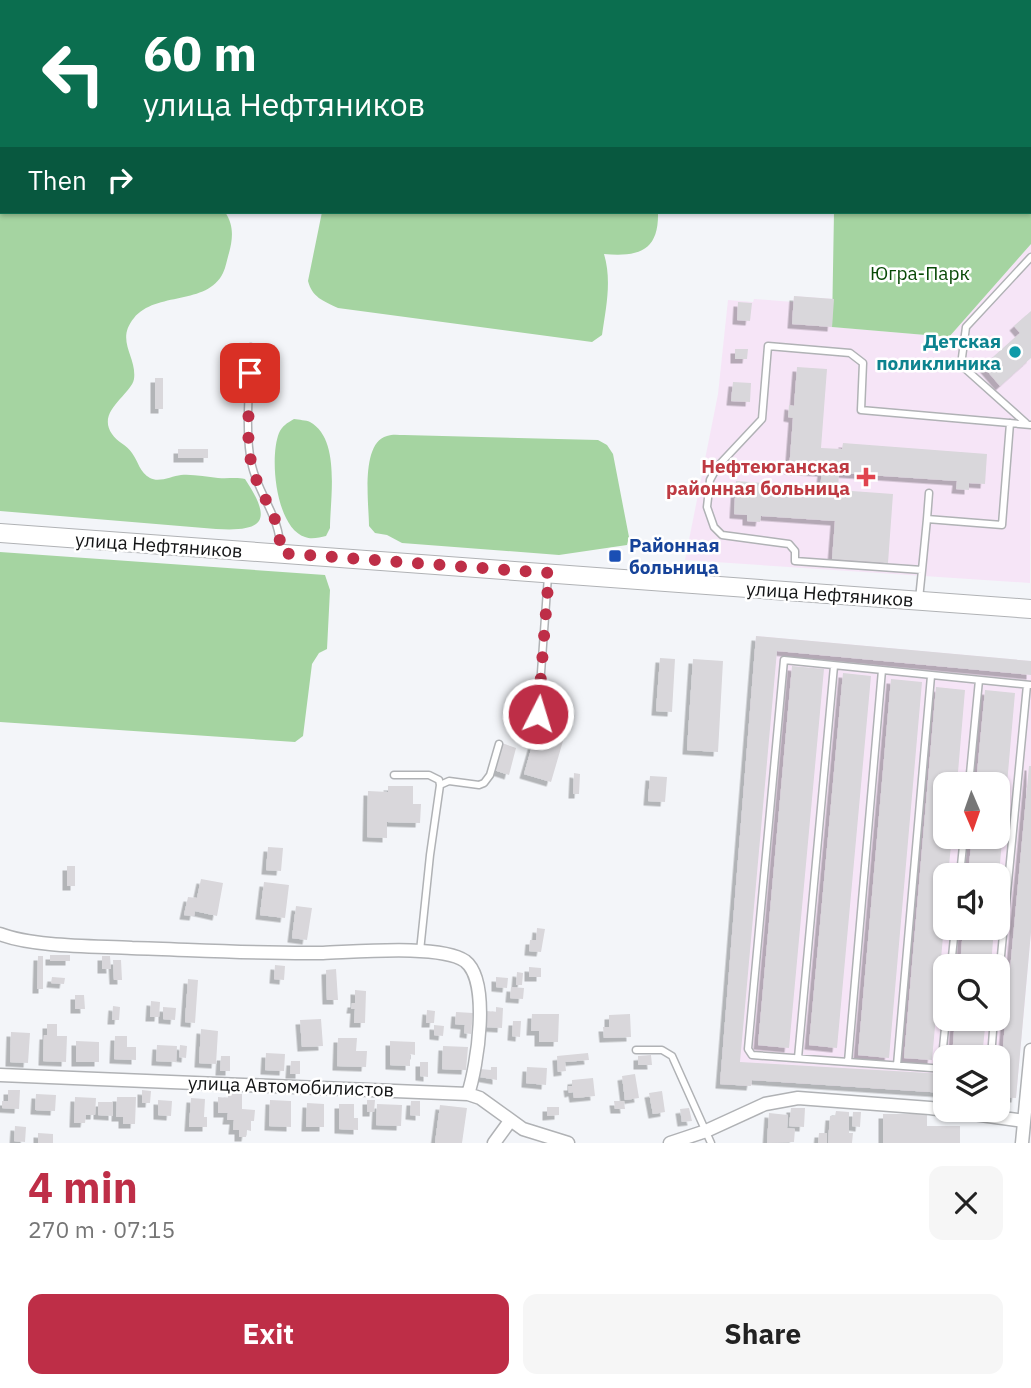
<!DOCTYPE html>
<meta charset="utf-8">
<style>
:root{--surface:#fff;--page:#f6f6f6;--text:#222;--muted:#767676;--accent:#be2e47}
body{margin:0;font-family:"IBM Plex Sans",sans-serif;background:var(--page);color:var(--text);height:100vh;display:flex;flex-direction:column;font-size:26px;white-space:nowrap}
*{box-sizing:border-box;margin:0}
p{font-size:23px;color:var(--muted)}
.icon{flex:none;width:38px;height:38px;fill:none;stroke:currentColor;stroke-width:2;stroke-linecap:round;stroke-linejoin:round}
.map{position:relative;height:1143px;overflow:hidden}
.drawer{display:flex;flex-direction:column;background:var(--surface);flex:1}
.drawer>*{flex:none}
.guide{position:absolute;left:0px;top:0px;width:1032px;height:214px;box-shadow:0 2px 5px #0004;background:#0b6e4f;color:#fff;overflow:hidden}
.needle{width:46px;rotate:178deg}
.buttons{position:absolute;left:933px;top:772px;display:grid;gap:14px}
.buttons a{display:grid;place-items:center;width:77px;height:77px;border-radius:14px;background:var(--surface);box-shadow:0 2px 5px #0004;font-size:35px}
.pin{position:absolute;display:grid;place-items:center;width:60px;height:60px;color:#fff;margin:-30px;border-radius:14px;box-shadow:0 4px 10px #0006}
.me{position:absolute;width:77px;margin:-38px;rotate:5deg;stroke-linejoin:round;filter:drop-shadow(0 0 5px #0008)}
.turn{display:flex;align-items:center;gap:24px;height:147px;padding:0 28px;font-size:32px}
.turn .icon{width:91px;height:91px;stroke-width:2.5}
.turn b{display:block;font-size:49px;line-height:60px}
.then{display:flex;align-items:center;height:66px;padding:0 28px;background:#0003;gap:14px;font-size:26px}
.round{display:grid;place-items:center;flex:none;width:74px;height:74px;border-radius:14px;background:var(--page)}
.headline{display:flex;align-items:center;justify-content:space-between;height:119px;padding:0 28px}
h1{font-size:42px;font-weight:700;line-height:52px;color:var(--accent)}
.action{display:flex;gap:14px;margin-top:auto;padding:14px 28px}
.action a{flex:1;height:80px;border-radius:14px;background:var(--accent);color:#fff;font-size:28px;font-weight:700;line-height:80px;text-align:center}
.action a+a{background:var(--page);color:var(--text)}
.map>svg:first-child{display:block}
.industrial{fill:#f6e5f7;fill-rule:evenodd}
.green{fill:#a5d4a1}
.water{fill:#97c9fd}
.building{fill:#d9d7db;filter:url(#shadow)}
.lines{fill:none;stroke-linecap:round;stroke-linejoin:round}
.lane-casing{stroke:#b0b2b5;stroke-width:9}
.street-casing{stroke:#b0b2b5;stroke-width:15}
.secondary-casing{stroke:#b0b2b5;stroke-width:20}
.lane{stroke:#fff;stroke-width:6}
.street{stroke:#fff;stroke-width:12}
.secondary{stroke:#fff;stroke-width:18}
.route{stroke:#be2e47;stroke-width:12;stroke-dasharray:0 21.6}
.culture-dot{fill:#0f9aa8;stroke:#fff;stroke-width:2.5}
.health-dot{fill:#e0444e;stroke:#fff;stroke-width:2.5}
.transit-dot{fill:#1a4fb4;stroke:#fff;stroke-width:2.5}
.labels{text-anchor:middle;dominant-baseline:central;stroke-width:5;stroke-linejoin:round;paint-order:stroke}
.park-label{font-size:19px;fill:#094a07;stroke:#fff}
.culture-label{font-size:19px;font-weight:bold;fill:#0d838f;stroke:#fff;text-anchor:end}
.health-label{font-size:19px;font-weight:bold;fill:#be3a42;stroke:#fff;text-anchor:end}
.street-label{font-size:19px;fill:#141516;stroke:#fff}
.transit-label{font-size:19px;font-weight:bold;fill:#164399;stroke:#fff;text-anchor:start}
</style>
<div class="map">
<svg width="1031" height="1143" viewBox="0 0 1031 1143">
<defs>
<filter id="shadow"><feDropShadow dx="-4.5" dy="4.5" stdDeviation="0" flood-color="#0004"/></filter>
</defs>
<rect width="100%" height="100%" fill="#f3f5f9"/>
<path class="industrial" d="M1031,244L1030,583L685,560L718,394L728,300L753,302L754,299L793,302L794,296L834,299L833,327L949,337Z
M756,636L1031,661V932L1016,1098L998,1097V1057H945V1093L752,1080L751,1086L720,1084ZM945,784H998V836H945ZM945,875H998V928H945ZM945,966H998V1018H945Z"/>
<path class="green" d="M485,0H802L800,2Z
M966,0H1031V244L949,337L832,327L834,212H1031V2H963Z
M0,93L2,212H225C234,225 233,238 229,253C227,259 226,267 223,273C207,306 156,291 134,318C115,341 137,356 134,379C131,395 96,411 112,434C117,442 127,445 132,453C138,461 140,473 150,478C159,483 172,476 181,475C194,474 206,477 218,478C228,479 236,477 245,479C273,521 264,532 216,529L0,511Z
M322,212H658C659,251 639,257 604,254C612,281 606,307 602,335L592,342L338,308C323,301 312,297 308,281Z
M294,419C299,420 306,420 310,422C341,439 330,499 330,528L326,536C320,537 312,540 305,537C276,528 269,458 279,433C282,426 287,423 294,419Z
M404,435L598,440L607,445L613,454L629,537L627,545L559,555L402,543L387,535L375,533L369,526C369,505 360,443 387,436C392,434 399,435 404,435Z
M0,552L325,575L330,590L327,649L319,653L312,664L303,736L295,742L0,722Z"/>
<path class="water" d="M0,0H485L487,2H2L0,78Z"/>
<path class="building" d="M794,296L834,299L832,327L792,324Z
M738,302L752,303L750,321L737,320Z
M1031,311V358L1000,386L983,366L1020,333L1014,326Z
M735,349H748L747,359H735Z
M797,367L827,369L821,448L842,449L843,443L987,454L985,484L969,483V490L956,489L957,481L839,473L838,490L893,494L888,563L832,559L835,521L761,516L760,522L747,521V515L734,514L736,481L820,487L822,472L789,470L793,418L788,417L789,405L794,406Z
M155,378H163V409H155Z
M733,382L751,383L750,402L731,401Z
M178,449H208V458H178Z
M756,636L1031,661V675L777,651L740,1062L945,1074V1093L752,1080L751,1086L720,1084Z
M660,658L675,659L672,712L656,711Z
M693,659L723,661L718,752L687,750Z
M792,666L824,669L789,1048L758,1045Z
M843,673L871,676L837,1048L809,1045Z
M891,679L922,682L889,1058L858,1055Z
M936,687L965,690L957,784H945V836H952L948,875H945V914L932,1060L904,1058Z
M985,690L1015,693L999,875H968L972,836H998V784H976Z
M536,732L563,741L551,782L524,774Z
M502,743L516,748L509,775L494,770Z
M1029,766H1031V932L1016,1098L998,1097V1078H1000Z
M574,773L580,774L579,794H573Z
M650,776L667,777L665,802L648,801Z
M388,786H413V804H421L420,823L387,822V838L367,837L368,791L388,792Z
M268,847L283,848L281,871L266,870Z
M67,866H75V886H67Z
M201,879L223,883L217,916L195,911L194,916L184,915L188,897L197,898Z
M264,882L289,885L285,918L260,915Z
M296,906L312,908L307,940L292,938Z
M537,928L545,929L541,952L529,951L530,940H536Z
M963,928H994L991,966H960Z
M50,955H70V961H50Z
M38,956H43V989H37Z
M102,956H110L111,969H102Z
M113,960H121L122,980H114Z
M275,965L285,966L284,980L274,979Z
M529,967L541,968V977H529Z
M336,969L338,1000H327L326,970Z
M517,972L523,973L522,985H516Z
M52,977L65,978L64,984L51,983Z
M496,977L508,978L507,988L496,987Z
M188,979L198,980L195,1023L185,1022Z
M511,987L524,988L523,999L510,998Z
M355,990L366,991L365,1023H354L355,1009H351L352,1003H355Z
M75,995H84L85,1009H75Z
M151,1001L160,1002L159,1017H150Z
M113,1006L120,1007L119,1020H112Z
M163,1007L176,1008L175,1020L163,1019Z
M496,1007L503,1008L502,1028L486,1027L487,1011L496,1012Z
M427,1010L435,1011L434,1023H426Z
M456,1012L473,1013L471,1034L464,1033L465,1025L455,1024Z
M532,1014H559L558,1042H539V1031H531Z
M630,1014L631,1037L604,1038L603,1027H609V1015Z
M955,1018H986L982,1057H952Z
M321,1019L323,1046L302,1047L300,1020Z
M513,1021H521L520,1037L512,1036Z
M47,1024H57V1036H67L66,1062L43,1061L44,1035H47Z
M434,1025L444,1026L443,1036L434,1035Z
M201,1029L218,1031L216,1064L199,1063Z
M11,1032L30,1033L28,1063L10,1062Z
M115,1036H127V1047H136V1060L114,1059Z
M338,1038H357L356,1051H367L366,1067L337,1066Z
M76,1041L99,1042V1062H76Z
M390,1041L415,1042V1055L410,1054V1066L390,1065Z
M157,1045L177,1046L176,1062L156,1061Z
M180,1045L187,1046L186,1058L179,1057Z
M443,1046L468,1047L466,1070L442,1069Z
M266,1053L285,1054L284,1071L265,1070Z
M588,1053L589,1060L565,1062L566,1071L558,1072L557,1056Z
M651,1055L652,1065H638V1056Z
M221,1056H230V1071H220Z
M291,1061H300V1074H290Z
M420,1062H428V1077L420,1076Z
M491,1067H497V1080L480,1077V1069L491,1070Z
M527,1067L547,1068L546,1085L526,1083Z
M635,1074L639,1098L625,1100L622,1076Z
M593,1078L595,1096L574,1098L573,1092L569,1093L568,1086H572V1080Z
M8,1090H20L19,1109L2,1108V1101H8Z
M142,1090L151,1091L150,1103H142Z
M662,1091L665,1112L653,1114L649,1093Z
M228,1093L242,1094V1109L255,1110L254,1121H251V1131L247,1130L246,1137H239V1130H233L234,1120H227L228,1113H218V1097L228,1098Z
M36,1094L56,1095L55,1111L35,1110Z
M75,1097L96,1098L95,1115H86L85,1123H74Z
M117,1097H136L135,1124H123V1117H116Z
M191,1098L205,1099L204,1117H207V1127H189Z
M158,1100L172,1101L171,1116L158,1115Z
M270,1100L291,1101V1127L269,1126Z
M367,1100H375L374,1112H367Z
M411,1101H420V1116L410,1115Z
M614,1101H624L625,1109H615Z
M98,1102H113V1116L98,1115Z
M307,1103L324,1104V1127H306Z
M339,1104H354V1118H358V1130L339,1129Z
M377,1104L402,1105L401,1126L376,1125Z
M440,1105L467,1108L462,1143H435Z
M547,1107H559V1115L547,1116Z
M689,1108L692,1121L682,1122L680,1109Z
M791,1108H805L804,1127L789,1126Z
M836,1111L849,1112V1133H853L852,1143H828L830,1116H835Z
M853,1112H861L860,1127L852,1126Z
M769,1113L788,1115L787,1128L795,1129L794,1142L767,1143Z
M883,1114H927V1126H960V1143H883Z
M15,1126L26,1127L25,1142L14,1141Z
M38,1133L53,1134V1143H38Z
M819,1133H827V1143H818Z"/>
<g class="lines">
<g class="lane-casing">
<path id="lane" d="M251,347C250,380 244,435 252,466C259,496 282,519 280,552
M1010,423L1002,525L927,519L922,570L795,561V551L789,544L722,535L714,527L707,507L710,480L717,467L762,419L768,346L850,353L863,363L861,410L1031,425
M1026,423L961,365L966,327L1031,257
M927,519L929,493
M919,599L922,570
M538,714L548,576
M394,775H429L439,780L440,785L430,855L420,951
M969,784L979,680
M440,785L449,781L479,785L484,783L490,775L499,744
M960,875L964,836
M951,966L955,928
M998,987L1027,685
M636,1050H662L672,1056L711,1143
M991,1057L994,1018
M798,1058L834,666
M848,1062L882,670
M897,1065L931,676
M941,1068L946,1018
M945,1069L752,1055L748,1049L784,660L1031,685"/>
</g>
<g class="street-casing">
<path id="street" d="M0,934C34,947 95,946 132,948C196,950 260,954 323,953C355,952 441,944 465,961C491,981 477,1067 468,1094
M0,1075L468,1094L480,1098L523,1129L568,1143
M494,1143L510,1121
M670,1143L706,1131L765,1104L798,1098L930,1108L1024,1121
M1022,1143L1031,1050"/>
</g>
<g class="secondary-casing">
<path id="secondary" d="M0,533L1031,609"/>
</g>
<use href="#lane" class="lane"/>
<use href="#street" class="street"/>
<use href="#secondary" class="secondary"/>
</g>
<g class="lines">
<path class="route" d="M250,373C250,403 245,437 252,466C260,499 282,515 280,553L549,573L538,714"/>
</g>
<circle class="culture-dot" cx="1015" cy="352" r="7"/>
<path class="health-dot" d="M862.5 466.5h7v7h7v7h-7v7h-7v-7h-7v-7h7z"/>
<rect class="transit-dot" x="608" y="549" width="14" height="14" rx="3.5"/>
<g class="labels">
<g class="park-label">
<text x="920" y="273">Югра-Парк</text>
</g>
<g class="culture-label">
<text x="1001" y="341">Детская<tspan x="1001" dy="22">поликлиника</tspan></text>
</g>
<g class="health-label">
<text x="850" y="466">Нефтеюганская<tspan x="850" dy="22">районная больница</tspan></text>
</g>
<g class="street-label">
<text transform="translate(159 545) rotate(4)">улица Нефтяников</text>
<text transform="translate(830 594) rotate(4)">улица Нефтяников</text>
<text transform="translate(291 1086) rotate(2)">улица Автомобилистов</text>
</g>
<g class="transit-label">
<text x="629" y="545">Районная<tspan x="629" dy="22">больница</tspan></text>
</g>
</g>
</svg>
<div class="buttons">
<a><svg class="needle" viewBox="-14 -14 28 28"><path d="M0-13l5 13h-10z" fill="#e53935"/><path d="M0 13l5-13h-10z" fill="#767676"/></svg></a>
<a><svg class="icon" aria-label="sound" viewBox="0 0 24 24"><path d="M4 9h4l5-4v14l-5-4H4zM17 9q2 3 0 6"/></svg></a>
<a><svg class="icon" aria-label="search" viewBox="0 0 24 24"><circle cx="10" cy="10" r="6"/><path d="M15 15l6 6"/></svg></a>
<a><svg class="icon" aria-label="layers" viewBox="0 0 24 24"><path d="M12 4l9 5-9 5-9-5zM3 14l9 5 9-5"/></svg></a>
</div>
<div class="pin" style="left:250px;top:373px;background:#d93025"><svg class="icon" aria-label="arrive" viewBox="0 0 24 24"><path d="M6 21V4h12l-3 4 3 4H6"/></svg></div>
<svg class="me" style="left:538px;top:714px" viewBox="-20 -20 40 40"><circle r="17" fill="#be2e47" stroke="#fff" stroke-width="3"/><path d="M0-11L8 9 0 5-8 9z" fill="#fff"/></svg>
<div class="guide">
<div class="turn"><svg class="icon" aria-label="left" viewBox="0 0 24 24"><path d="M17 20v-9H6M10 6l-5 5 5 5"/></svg><div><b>60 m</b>улица Нефтяников</div></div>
<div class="then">Then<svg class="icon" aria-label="right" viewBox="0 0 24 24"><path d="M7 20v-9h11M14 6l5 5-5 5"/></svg></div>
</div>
</div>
<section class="drawer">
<div class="headline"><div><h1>4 min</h1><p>270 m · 07:15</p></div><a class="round"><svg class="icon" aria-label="close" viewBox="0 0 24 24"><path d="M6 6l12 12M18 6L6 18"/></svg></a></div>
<div class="action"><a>Exit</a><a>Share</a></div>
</section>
